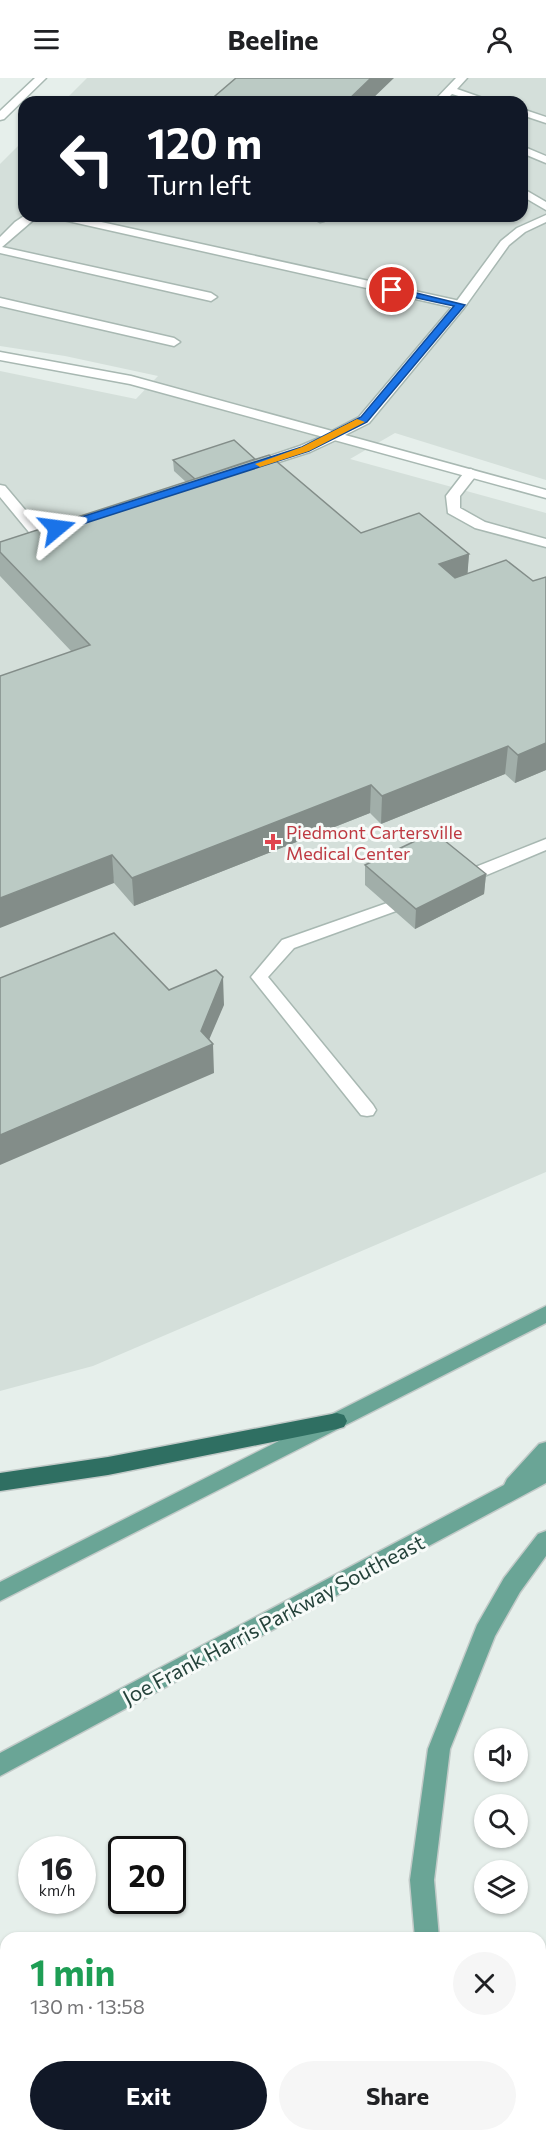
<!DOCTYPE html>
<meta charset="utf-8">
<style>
:root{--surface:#fff;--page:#f6f6f6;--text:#202124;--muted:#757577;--accent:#111827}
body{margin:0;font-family:Commissioner,sans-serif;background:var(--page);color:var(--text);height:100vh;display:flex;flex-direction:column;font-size:22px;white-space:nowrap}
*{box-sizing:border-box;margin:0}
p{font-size:20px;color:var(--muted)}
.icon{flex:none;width:33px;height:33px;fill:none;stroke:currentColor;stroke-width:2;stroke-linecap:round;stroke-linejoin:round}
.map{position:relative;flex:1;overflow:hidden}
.drawer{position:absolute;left:0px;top:1854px;width:546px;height:210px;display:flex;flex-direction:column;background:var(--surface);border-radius:18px 18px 0 0;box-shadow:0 2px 4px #0004}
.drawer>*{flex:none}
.guide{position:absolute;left:18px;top:18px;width:510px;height:126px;border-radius:18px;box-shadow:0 2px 4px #0004;background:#111827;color:#fff;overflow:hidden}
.controls{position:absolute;left:474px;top:1650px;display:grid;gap:12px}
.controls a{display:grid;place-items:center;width:54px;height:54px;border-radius:50%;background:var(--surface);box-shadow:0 2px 4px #0004;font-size:30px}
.speed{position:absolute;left:18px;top:1758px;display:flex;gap:12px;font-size:30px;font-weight:700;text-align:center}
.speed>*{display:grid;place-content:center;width:78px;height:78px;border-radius:50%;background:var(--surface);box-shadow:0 2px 4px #0004;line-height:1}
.speed small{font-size:15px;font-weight:400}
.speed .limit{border:3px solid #111;border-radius:9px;background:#fff;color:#111}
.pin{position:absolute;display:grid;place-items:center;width:51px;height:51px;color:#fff;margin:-26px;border:3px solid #fff;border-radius:50%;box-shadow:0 2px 6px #0007}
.me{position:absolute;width:66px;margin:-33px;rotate:74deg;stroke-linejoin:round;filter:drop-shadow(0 0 4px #0008)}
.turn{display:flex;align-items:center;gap:21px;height:126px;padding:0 30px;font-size:27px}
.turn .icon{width:78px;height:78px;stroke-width:2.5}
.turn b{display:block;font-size:42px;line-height:51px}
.round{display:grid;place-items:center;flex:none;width:63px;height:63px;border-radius:32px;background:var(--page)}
.overview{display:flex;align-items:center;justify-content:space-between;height:102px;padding:0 30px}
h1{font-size:36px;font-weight:700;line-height:45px;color:#1e9e55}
.action{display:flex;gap:12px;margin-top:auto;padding:12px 30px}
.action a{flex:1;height:69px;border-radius:36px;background:var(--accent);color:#fff;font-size:24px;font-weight:700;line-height:69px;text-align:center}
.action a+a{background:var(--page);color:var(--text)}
header{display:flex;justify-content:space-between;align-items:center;height:78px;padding:0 30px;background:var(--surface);font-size:27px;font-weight:700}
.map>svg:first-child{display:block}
.built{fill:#d4dfda}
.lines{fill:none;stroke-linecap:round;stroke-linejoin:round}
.lane-casing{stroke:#a8b8b2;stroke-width:3}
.street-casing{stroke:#a8b8b2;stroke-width:3}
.primary-casing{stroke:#c2cac8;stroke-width:3}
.highway-casing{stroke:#c2cac8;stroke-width:3}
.lane{fill:#fff;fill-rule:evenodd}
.street{fill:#fff;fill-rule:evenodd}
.primary{fill:#6aa596;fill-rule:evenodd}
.highway{fill:#2f6f62;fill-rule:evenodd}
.wall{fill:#a1aea9}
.shaded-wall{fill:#838d89}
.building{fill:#bbcac4;stroke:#838d89;stroke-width:1.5}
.route{fill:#1a73e8;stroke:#114b97;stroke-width:1.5}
.slow{fill:#f59e0b}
.health-dot{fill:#e0444e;stroke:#f7fbf9;stroke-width:2}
.labels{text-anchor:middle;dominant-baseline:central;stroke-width:6;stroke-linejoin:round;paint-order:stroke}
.health-label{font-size:18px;fill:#be3a42;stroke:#f7fbf9;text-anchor:start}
.near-street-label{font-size:21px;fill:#24423a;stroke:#f7fbf9}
</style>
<header><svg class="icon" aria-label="menu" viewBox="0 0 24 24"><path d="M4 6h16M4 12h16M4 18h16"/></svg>Beeline<svg class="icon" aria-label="person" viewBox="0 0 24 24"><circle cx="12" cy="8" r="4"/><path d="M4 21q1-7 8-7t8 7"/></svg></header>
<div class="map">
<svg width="546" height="2064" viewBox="0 0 546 2064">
<rect width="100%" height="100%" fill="#e6efeb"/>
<path class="built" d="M87,0H546V402L395,355L350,381L546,435V1094L93,1288L0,1313V293L136,321L158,298L65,278L0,268V86L24,62V138H522V24H63Z"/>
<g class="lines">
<g class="lane-casing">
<path id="lane" d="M456,0H467L457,11L494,24H478L452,16L444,24H433Z
M522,31L546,39V45L522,37Z
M522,68L546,78V85L522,75Z
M522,110L546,124V132L522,118Z
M24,138H38L2,169L211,215L217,219L211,223L0,175V159L15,144Z
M53,138H74L460,223L466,227L460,231L59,141Z
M316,138H328L324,143L320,144L314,141Z
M0,220L174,260L180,264L174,268L0,228Z
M335,353L340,354L341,357L340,360L310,374L251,393L244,389L246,386L300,368Z
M471,391L478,395L460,418V430L485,444L546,461V469L475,450L448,435L446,418L466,392Z
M0,407L5,408L43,453L45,456L43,459H33L0,419Z
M546,761V772L470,804H458L456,800L458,796Z
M390,824L396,825L398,829L396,833L294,870L268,899L373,1027L376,1032L373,1037L367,1038L361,1037L251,899L282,862Z"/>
</g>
<g class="street-casing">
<path id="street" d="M35,0H46L4,41L0,42V33Z
M546,137V144L525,154L509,167L464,230L369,345L345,357L546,412V420L130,306L0,282V274L131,298L332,353L359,339L456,224L501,163L517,150Z"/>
</g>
<g class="primary-casing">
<path id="primary" d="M546,1228V1245L0,1523V1504Z
M546,1364V1405L0,1698V1675L504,1407L507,1401L539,1366Z
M546,1453V1478L520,1514L495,1558L450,1671L434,1802L439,1860H415L410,1802L428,1671L477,1547L504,1500L538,1456Z
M443,2058H469L471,2064H445Z"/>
</g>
<g class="highway-casing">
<path id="highway" d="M337,1335L344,1337L347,1343L344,1349L337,1351L108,1397L0,1413V1395L108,1379Z"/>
</g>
<use href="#lane" class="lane"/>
<use href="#street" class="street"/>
<use href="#primary" class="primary"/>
<use href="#highway" class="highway"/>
</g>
<path class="wall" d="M255,381L361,455L469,476L467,496L533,503L546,499V692L515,705L505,696L381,746L370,735L134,828L114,805L71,573L0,498V464L186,404L174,393L173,382Z
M365,787L486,796L484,816L415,851L365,807Z"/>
<path class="shaded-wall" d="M371,0H394L369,24H346Z
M469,476L467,503L437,514L439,486Z
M546,665V692L515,705L518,677Z
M508,668L505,696L381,746L382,718Z
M371,707L370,735L134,828L132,800Z
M112,777L114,805L0,850V820Z
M486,796L484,816L415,851L416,831Z
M223,899L224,927L206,969L213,966L214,995L0,1087V1057L201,953Z"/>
<path class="building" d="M236,0H371L346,24H208Z
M234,362L255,381L195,401L173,382Z
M269,377L361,455L419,435L469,476L439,486L455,500L506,482L533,503L546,499V665L518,677L508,668L382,718L371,707L132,800L112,777L0,820V598L90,567L0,474V464Z
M434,754L486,796L416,831L365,787Z
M114,855L169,912L216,892L223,899L201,953L213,966L0,1057V900Z"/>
<path class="route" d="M392,209L465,227L367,344L309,373L61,453H53V448L302,369L361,339L454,228L389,214V210Z"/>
<path class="slow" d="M357,341L365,344L309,373L260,389L255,386L302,369Z"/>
<path class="health-dot" d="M270 755h6v6h6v6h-6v6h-6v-6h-6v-6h6z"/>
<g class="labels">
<g class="health-label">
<text x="286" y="754">Piedmont Cartersville<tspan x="286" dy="21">Medical Center</tspan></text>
</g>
<g class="near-street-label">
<text transform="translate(273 1541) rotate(-28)">Joe Frank Harris Parkway Southeast</text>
</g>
</g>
</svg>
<div class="controls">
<a><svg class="icon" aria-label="sound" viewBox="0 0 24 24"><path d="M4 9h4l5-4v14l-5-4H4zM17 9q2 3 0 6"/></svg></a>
<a><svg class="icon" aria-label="search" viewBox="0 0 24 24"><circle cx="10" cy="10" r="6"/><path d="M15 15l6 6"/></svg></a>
<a><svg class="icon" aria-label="layers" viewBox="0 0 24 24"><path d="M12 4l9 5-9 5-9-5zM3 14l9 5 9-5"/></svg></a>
</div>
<div class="speed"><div>16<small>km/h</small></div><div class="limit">20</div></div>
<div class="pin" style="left:392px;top:212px;background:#d93025"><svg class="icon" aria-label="arrive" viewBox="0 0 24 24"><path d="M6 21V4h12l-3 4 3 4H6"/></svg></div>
<svg class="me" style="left:57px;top:450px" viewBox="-20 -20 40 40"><path d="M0-17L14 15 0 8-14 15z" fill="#1a73e8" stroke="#fff" stroke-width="4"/></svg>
<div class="guide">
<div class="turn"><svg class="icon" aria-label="left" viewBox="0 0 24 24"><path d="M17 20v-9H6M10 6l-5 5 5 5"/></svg><div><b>120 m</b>Turn left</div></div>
</div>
<section class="drawer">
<div class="overview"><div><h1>1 min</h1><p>130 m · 13:58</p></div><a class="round"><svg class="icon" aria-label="close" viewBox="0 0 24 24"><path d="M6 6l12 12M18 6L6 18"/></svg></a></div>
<div class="action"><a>Exit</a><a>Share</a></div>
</section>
</div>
